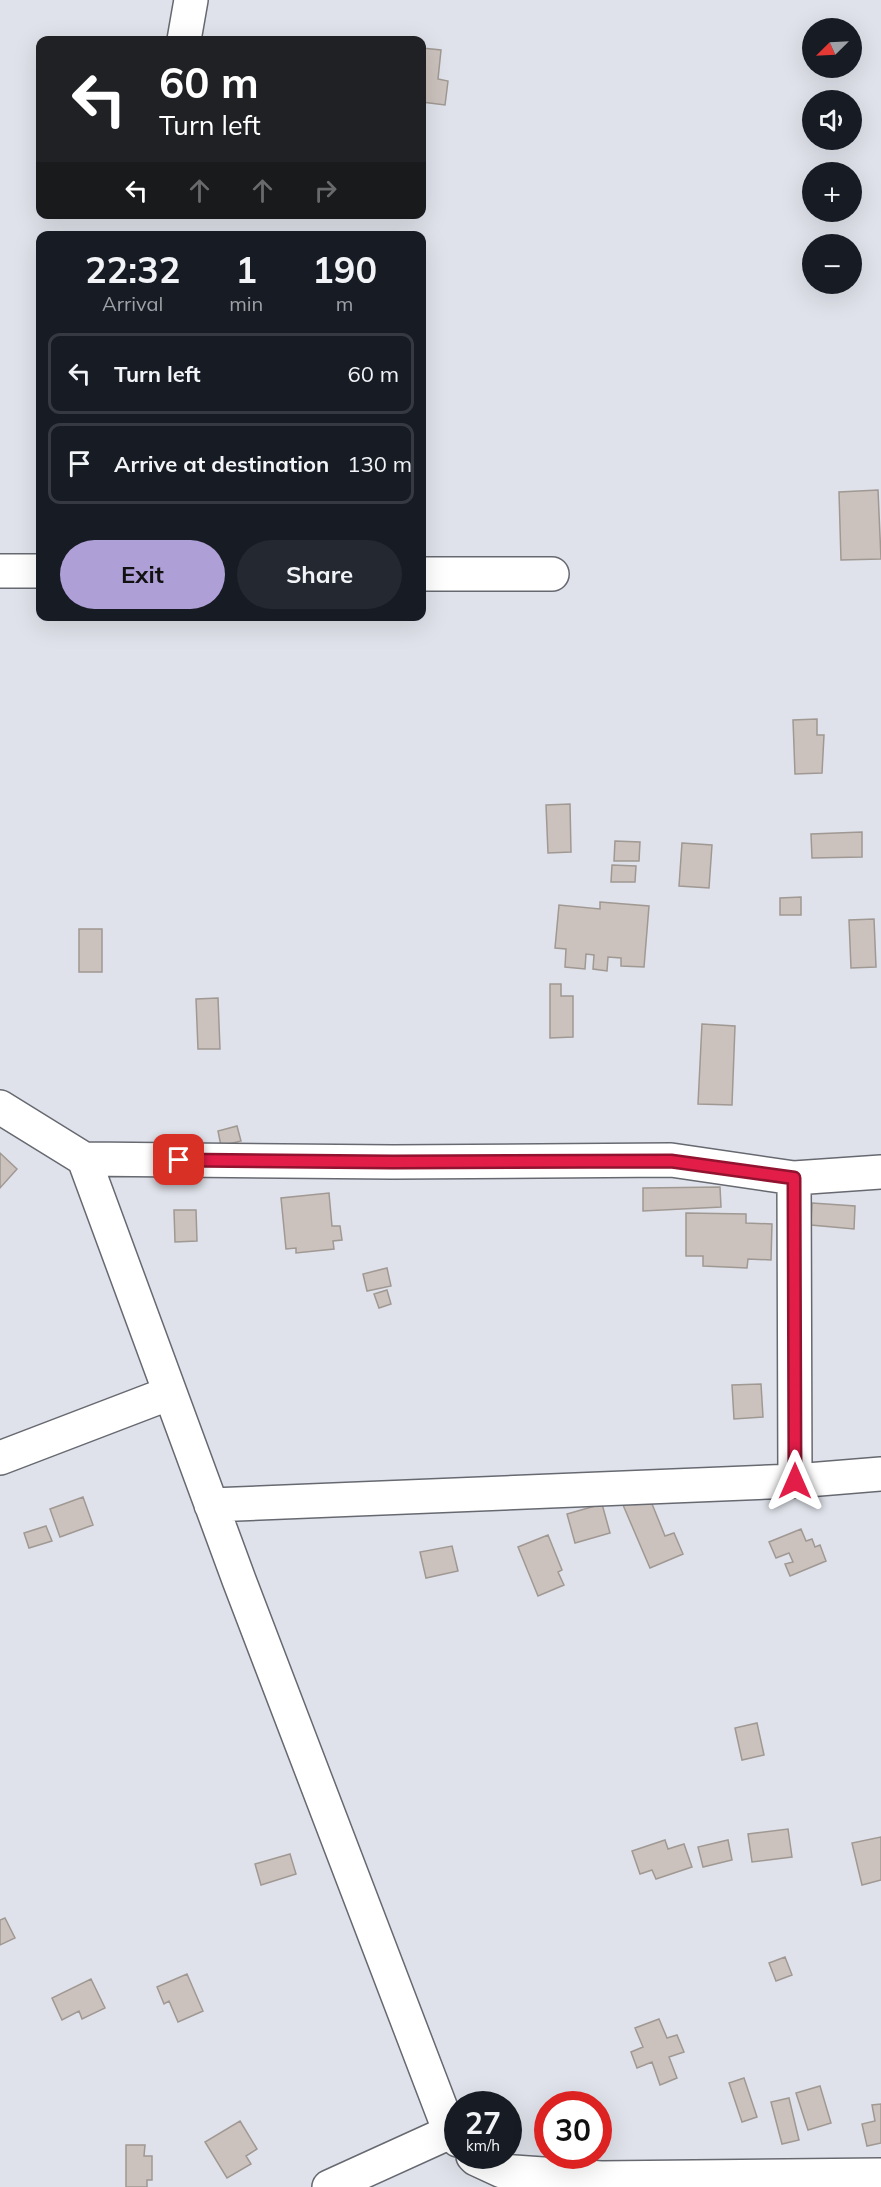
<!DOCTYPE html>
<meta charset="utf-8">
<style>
:root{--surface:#171b24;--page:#242831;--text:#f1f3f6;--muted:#9ea1a6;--line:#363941;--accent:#af9fd7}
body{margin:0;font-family:Mulish,sans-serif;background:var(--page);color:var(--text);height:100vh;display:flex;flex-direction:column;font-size:22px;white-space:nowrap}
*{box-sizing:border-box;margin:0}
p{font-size:20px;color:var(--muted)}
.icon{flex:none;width:33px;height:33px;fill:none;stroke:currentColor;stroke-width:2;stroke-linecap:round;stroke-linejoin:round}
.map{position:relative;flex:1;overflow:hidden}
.panel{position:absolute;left:36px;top:231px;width:390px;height:390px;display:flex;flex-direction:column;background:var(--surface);border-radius:12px;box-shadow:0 6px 24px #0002}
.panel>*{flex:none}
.hud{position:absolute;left:36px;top:36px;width:390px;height:183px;border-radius:12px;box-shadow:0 6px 24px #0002;background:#202124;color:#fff;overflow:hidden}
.needle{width:39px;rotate:246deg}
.tools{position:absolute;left:802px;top:18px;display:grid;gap:12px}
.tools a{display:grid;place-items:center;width:60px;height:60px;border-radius:50%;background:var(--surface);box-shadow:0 6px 24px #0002;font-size:30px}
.speed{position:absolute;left:444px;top:2091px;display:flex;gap:12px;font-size:30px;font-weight:700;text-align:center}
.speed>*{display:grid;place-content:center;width:78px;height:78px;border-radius:50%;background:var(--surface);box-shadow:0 6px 24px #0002;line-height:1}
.speed small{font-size:15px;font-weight:400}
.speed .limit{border:9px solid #d22;background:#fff;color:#111}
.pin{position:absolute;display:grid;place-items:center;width:51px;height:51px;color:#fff;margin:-26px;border-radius:12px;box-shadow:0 3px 9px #0006}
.me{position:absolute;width:66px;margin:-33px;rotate:0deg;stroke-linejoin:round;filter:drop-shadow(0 0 4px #0008)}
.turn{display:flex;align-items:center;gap:21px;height:126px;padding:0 24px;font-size:27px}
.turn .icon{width:78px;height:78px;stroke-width:2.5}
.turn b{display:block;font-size:42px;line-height:51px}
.lanes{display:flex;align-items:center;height:57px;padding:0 24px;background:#0003;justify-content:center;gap:30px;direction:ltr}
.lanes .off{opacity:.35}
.eta{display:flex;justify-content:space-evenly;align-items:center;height:102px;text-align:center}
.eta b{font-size:36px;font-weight:700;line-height:42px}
.button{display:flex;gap:12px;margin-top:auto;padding:12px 24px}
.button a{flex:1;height:69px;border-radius:36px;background:var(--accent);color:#111;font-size:24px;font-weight:700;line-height:69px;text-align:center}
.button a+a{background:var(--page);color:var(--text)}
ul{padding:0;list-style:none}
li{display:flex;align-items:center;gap:18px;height:81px;margin:0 12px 9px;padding:0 12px;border:3px solid var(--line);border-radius:12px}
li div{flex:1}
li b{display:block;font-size:22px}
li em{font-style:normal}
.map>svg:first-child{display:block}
.building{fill:#cbc2bd;stroke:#a09893;stroke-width:1.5}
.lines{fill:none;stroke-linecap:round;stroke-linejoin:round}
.street-casing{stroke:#676971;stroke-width:36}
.street{stroke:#fff;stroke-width:33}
.route-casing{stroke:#92132f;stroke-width:15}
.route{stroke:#e11d48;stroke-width:10}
</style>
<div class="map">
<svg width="881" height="2187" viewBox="0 0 881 2187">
<rect width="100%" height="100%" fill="#dfe2ea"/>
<path class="building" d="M422,48L441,50L438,79L448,81L445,105L422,102Z
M878,490L881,559L841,560L839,492Z
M817,719V735H824L822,773L795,774L793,720Z
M570,804L571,852L548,853L546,805Z
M862,832V857L812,858L811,834Z
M615,841L640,842L639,861H614Z
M682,843L712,845L709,888L679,886Z
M612,865L636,866L635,882H611Z
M801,897V915H780V898Z
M600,902L649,906L644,967L621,966V958L608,957L607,971L593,969L594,955L586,954L585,969L565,967L566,949L555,948L559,905L600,909Z
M874,919L876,967L851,968L849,920Z
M79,929H102V972H79Z
M550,984H561V996H573V1037L550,1038Z
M218,998L220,1049H198L196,999Z
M702,1024L735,1026L732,1105L698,1104Z
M237,1126L241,1141L221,1146L218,1131Z
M0,1153L17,1169L0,1188Z
M720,1187L721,1207L643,1211V1188Z
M329,1193L332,1226H340L342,1240L333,1241L334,1249L296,1253V1248L286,1249L281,1198Z
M812,1203L855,1206L854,1229L811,1225Z
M174,1210H196L197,1241L175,1242Z
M686,1213L746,1214V1223L772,1224L771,1260L748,1259L747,1268L703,1266V1256H686Z
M387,1268L391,1286L367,1291L363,1274Z
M387,1290L391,1304L379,1308L374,1294Z
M761,1384L763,1417L734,1419L732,1385Z
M648,1494L665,1536L674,1533L683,1554L650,1568L623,1505Z
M83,1497L93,1525L60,1537L50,1509Z
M602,1504L610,1533L575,1543L567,1514Z
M46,1526L52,1541L29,1548L24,1533Z
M801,1529L806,1541L812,1539L815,1547L820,1545L826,1561L790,1576L785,1564L793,1562L789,1553L776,1558L769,1542Z
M548,1535L562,1570L558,1572L564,1585L538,1596L518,1547Z
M452,1546L458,1571L426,1578L420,1552Z
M757,1723L764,1755L742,1760L735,1728Z
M788,1829L792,1857L752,1862L748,1834Z
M881,1837V1880L862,1885L852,1843Z
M665,1840L668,1849L684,1844L692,1867L656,1879L652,1870L640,1874L632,1851Z
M728,1840L732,1860L703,1867L698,1847Z
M290,1854L296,1874L261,1885L255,1864Z
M5,1918L15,1938L0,1945V1920Z
M785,1957L792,1975L776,1981L769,1963Z
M187,1974L203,2011L178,2022L169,2001L164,2004L157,1987Z
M91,1979L105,2008L82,2019L79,2011L62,2020L52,1998Z
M659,2019L667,2038L677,2035L684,2052L669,2057L677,2078L660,2085L652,2062L637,2068L631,2052L643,2047L635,2028Z
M744,2078L757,2117L742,2122L729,2083Z
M820,2086L831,2123L808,2130L796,2093Z
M789,2098L799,2140L782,2144L771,2102Z
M881,2104V2143L867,2146L862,2124L875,2121L872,2105Z
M240,2121L257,2149L246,2156L251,2164L227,2178L205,2142Z
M126,2145H145L144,2156H152V2180H147V2187H126Z"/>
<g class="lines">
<g class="street-casing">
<path id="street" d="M184,40L191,0
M0,571H40
M422,574H552
M0,1107L84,1159L239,1580L450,2132L458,2140
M84,1159L393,1162L671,1160L794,1178L881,1172
M794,1178L795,1481
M0,1458L170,1393
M211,1505L795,1481L881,1474
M473,2156L476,2159L502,2171L601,2178L881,2175
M329,2187L450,2132"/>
</g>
<use href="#street" class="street"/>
</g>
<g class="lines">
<g class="route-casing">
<path id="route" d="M179,1160L393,1162L671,1161L794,1178L795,1481"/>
</g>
<use href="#route" class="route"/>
</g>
</svg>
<div class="tools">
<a><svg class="needle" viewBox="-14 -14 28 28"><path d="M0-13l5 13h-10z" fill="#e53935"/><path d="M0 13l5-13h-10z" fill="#9ea1a6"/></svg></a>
<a><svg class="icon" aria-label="sound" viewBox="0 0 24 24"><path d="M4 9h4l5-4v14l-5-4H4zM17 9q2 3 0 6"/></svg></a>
<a>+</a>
<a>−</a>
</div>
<div class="speed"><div>27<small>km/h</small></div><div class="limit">30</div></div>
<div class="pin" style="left:179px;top:1160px;background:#d93025"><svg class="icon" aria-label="arrive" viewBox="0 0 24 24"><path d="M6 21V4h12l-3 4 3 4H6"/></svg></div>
<svg class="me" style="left:795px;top:1481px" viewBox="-20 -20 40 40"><path d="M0-17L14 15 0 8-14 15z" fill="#e11d48" stroke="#fff" stroke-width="4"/></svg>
<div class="hud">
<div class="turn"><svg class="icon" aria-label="left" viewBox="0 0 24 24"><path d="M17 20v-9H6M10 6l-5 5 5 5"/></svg><div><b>60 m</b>Turn left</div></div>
<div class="lanes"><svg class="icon" aria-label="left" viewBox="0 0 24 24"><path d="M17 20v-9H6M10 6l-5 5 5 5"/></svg><svg class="icon off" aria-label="ahead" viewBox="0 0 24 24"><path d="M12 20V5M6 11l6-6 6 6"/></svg><svg class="icon off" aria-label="ahead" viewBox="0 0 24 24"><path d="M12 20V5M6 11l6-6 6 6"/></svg><svg class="icon off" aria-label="right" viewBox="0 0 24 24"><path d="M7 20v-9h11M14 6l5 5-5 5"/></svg></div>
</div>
<section class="panel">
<div class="eta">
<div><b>22:32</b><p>Arrival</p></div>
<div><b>1</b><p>min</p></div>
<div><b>190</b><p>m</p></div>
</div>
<ul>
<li><svg class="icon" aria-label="left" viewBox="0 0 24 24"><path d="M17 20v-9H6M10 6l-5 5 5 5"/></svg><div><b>Turn left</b></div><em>60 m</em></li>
<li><svg class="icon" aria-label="arrive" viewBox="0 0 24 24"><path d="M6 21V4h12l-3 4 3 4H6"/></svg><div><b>Arrive at destination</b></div><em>130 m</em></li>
</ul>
<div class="button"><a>Exit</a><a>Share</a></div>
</section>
</div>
